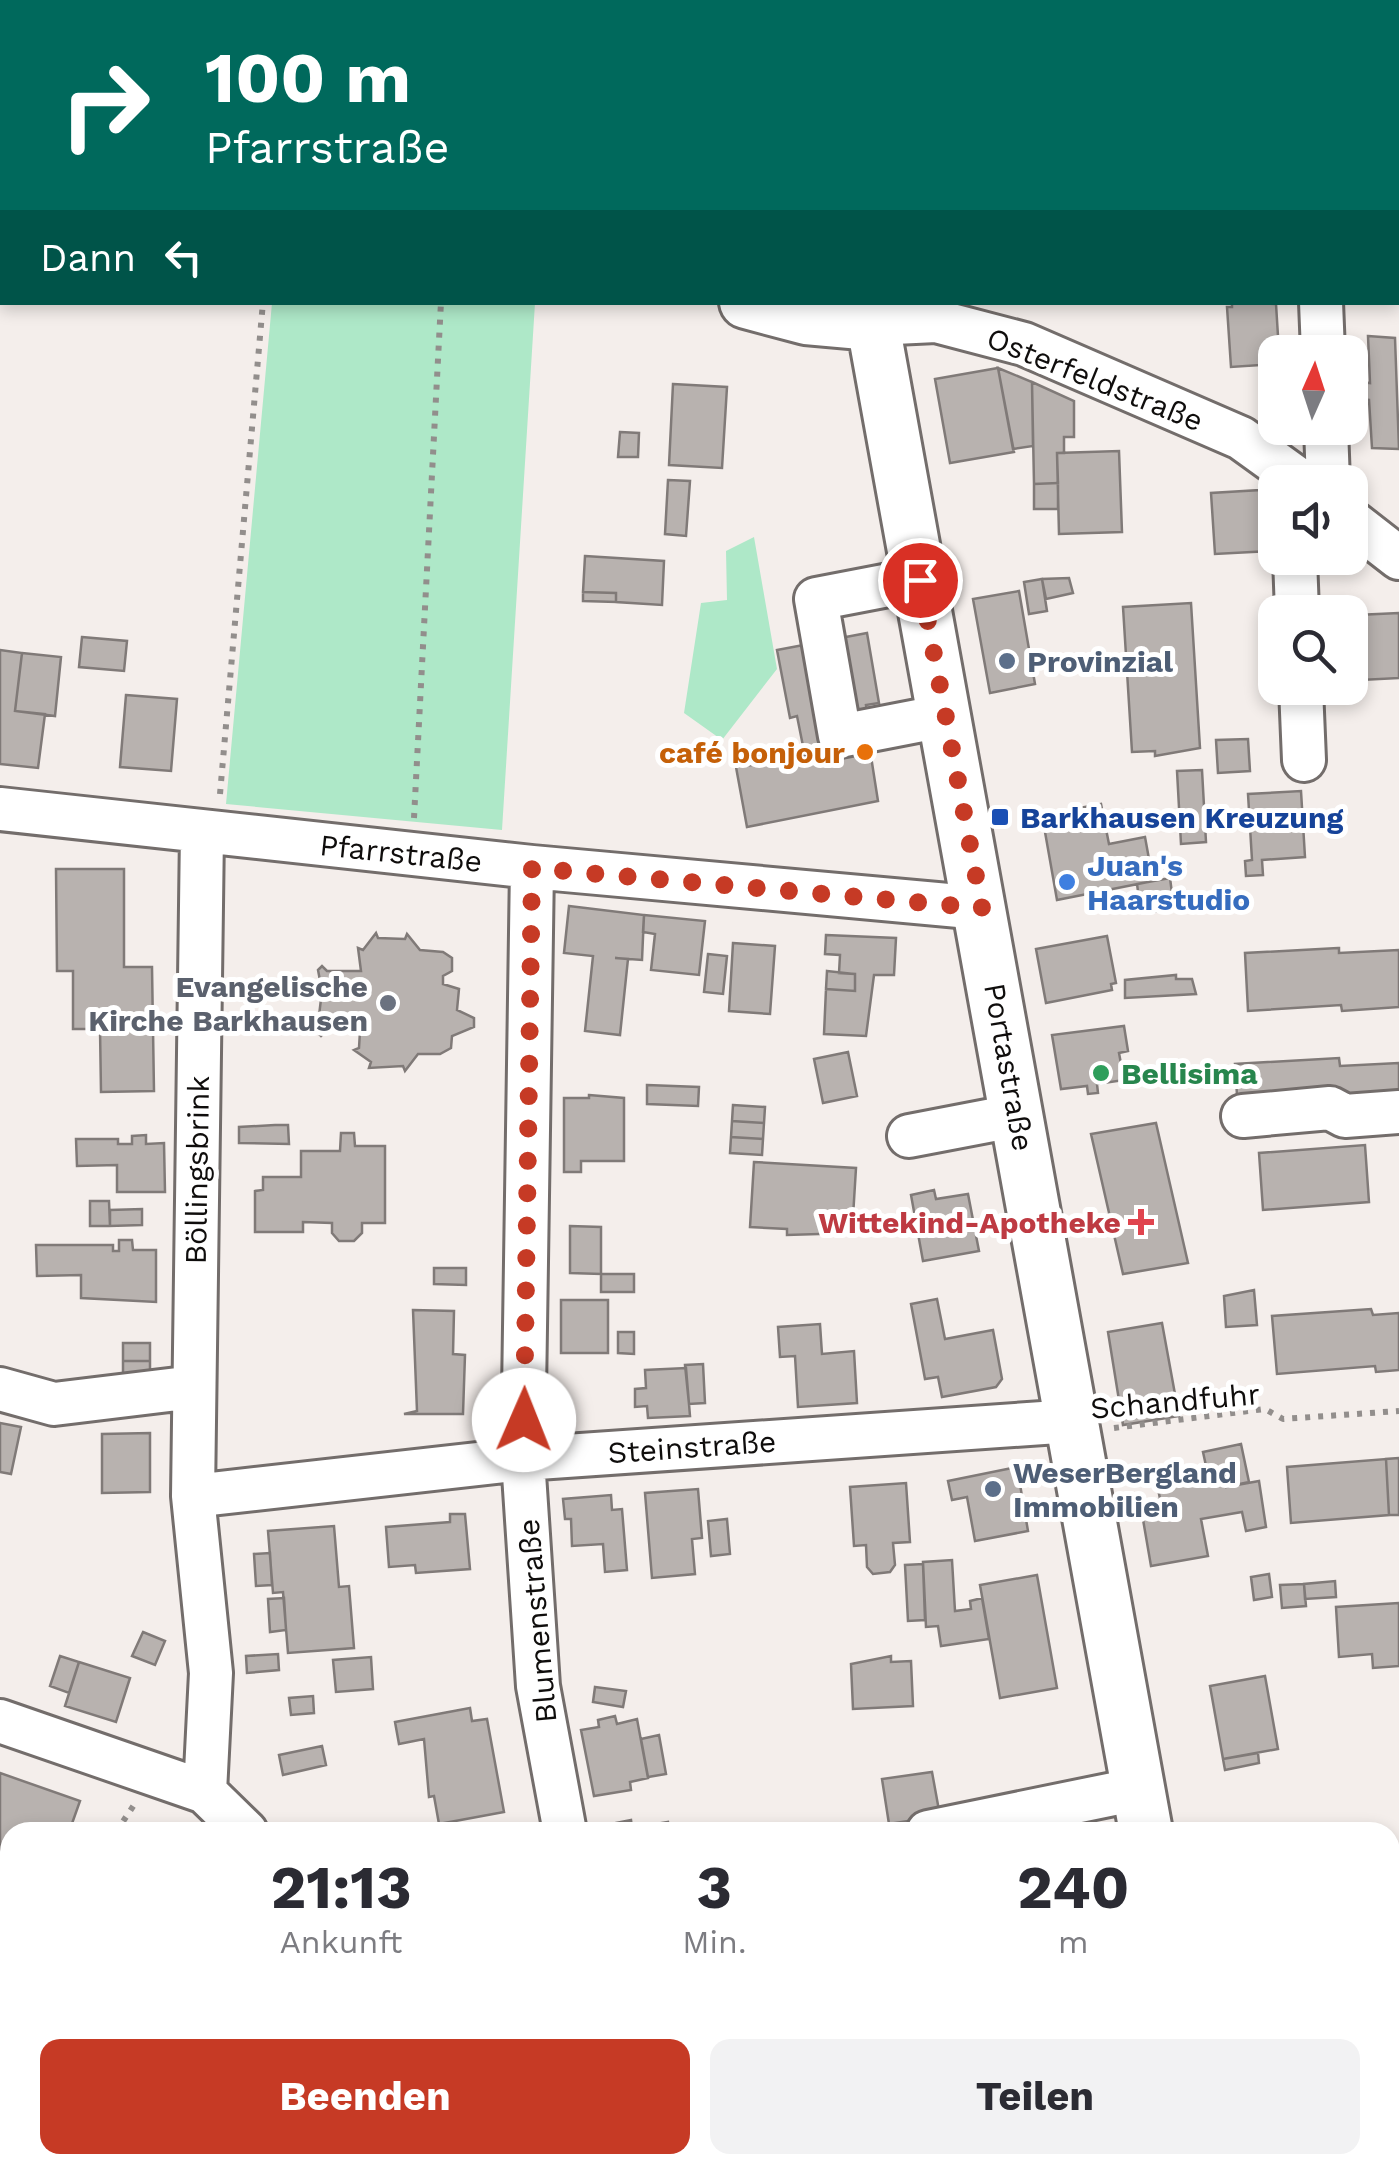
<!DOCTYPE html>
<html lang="de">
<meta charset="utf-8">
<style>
:root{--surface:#fff;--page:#f2f2f3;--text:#2b2b33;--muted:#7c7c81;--accent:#c63a25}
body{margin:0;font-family:"Work Sans",sans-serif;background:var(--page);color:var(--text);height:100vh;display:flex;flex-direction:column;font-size:38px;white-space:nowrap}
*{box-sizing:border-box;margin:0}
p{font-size:32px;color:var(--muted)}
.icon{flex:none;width:55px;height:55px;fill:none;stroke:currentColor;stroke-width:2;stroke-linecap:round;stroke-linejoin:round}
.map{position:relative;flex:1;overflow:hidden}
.sheet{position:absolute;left:0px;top:1822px;width:1400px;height:352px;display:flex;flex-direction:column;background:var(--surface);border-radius:30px 30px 0 0;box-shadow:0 5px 15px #0003}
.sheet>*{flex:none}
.top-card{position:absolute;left:0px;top:0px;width:1400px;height:305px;box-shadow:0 5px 15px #0003;background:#00695c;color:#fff;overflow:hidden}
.needle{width:65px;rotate:3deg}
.controls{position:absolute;left:1258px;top:335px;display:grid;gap:20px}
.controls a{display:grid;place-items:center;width:110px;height:110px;border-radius:20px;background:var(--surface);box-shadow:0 5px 15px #0003;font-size:50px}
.pin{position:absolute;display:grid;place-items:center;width:85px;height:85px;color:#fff;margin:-42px;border:5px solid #fff;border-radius:50%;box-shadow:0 2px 10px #0007}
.me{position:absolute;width:110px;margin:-55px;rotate:1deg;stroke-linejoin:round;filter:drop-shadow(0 0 8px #0008)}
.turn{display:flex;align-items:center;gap:35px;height:210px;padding:0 40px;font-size:45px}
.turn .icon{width:130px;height:130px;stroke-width:2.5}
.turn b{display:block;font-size:70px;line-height:85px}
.then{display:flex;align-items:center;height:95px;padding:0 40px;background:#0003;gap:20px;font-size:38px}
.eta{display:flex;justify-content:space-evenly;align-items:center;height:170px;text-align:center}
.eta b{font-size:60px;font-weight:700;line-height:70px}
.cta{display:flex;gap:20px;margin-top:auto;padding:20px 40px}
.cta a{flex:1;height:115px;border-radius:20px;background:var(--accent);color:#fff;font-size:40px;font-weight:700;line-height:115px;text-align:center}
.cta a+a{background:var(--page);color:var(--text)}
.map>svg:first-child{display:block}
.green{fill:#aee8c8}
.forest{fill:#80c19e}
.building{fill:#b8b2af;stroke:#807a78;stroke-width:2.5}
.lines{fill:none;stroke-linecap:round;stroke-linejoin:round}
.minor-casing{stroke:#736d6b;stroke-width:48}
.major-casing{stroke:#736d6b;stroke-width:58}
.path{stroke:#928e8c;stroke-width:6;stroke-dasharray:5 8;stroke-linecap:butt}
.minor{stroke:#fff;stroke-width:42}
.major{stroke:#fff;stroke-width:52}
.route{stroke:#c63a25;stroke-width:18;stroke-dasharray:0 32.4}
.service-dot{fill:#5c6f8a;stroke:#fff;stroke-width:4}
.food-dot{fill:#e8710a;stroke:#fff;stroke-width:4}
.transit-dot{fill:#1a4fb4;stroke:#fff;stroke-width:4}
.shop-dot{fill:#3f7fe0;stroke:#fff;stroke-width:4}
.worship-dot{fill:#6b7280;stroke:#fff;stroke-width:4}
.leisure-dot{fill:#2e9e5b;stroke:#fff;stroke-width:4}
.health-dot{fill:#e0444e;stroke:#fff;stroke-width:4}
.labels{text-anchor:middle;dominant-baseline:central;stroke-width:10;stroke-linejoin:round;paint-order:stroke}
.street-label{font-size:30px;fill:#0f0d0c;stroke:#fff}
.service-label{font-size:30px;font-weight:bold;fill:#4e5e75;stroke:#fff;text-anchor:start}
.food-label{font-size:30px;font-weight:bold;fill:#c56008;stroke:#fff;text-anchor:end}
.transit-label{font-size:30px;font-weight:bold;fill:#164399;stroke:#fff;text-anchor:start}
.shop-label{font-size:30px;font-weight:bold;fill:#366cbe;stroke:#fff;text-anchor:start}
.worship-label{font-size:30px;font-weight:bold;fill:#5b616d;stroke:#fff;text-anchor:end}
.leisure-label{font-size:30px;font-weight:bold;fill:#27864d;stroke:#fff;text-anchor:start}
.health-label{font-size:30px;font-weight:bold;fill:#be3a42;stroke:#fff;text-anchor:end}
</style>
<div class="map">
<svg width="1399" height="2173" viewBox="0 0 1399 2173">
<rect width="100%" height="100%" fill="#f4eeeb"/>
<path class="green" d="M272,303H535L502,830L226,804Z
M754,537L777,669L722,740L684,713L701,603L727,600L726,551Z"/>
<path class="forest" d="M0,1980L10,1984V2165H186L191,2173H0Z"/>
<path class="building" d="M1232,302L1276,304L1279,352H1275V364L1231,367L1227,307H1232Z
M1368,336L1395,338L1399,449L1372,448L1369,400L1359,399L1360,382L1370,383Z
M998,368L1014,452L950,463L935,379Z
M998,368L1032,382L1033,446L1013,449Z
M1032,382L1074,401V437H1064V453H1057L1058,483L1034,484Z
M673,384L727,387L722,468L669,465Z
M620,432L639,433L638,457H618Z
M1119,451L1122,532L1059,534L1057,453Z
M668,480L690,481L686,536L665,534Z
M1058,483V509H1034V484Z
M1260,484L1265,485L1270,551L1215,554L1211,493L1260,490Z
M585,556L664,561L662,605L616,602V593L583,592Z
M1069,578L1073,593L1046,599L1042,579Z
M1042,579L1047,611L1029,614L1024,582Z
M1019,591L1035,684L990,693L973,599Z
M583,592L616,593V602L583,601Z
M1191,603L1200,748L1155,756V751L1132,752L1123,607Z
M1399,613V678L1361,680L1357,615Z
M867,633L879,703L866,705L873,749L806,761L797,716L790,718L777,650Z
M82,637L127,641L124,671L79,667Z
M0,650L22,653L15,711L45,714L38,768L0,764Z
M22,653L61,657L55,716L15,711Z
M126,695L177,699L171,771L120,767Z
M1248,739L1250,771L1218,773L1216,740Z
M870,750L878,801L747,827L736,767Z
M1202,770L1206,842L1181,844L1177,771Z
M1301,791L1305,857L1262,860L1263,875L1246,876L1245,861L1252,860L1248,794Z
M1101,804L1109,844L1145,837L1153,881L1057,900L1042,815Z
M56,869H124V967H152L154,1091L101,1092L100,1029H73V971H57Z
M1170,878L1174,909L1141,913L1137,884Z
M569,906L644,915L642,960L615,958L628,959L620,1035L585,1031L593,956L564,953Z
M644,915L705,921L699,975L651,970L655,934L643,932Z
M376,933L378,938L405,939L407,934L420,950L443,952L452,958V971L443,976V984L459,989L457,1010L474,1018V1027L452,1036L451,1048L440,1054H418L405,1071L403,1066L369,1068L371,1062L354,1050L359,1048L360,1031H326L321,1036L317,1032L322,991L318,970L322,966L327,971H361L358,948L363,950Z
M826,935L896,938L894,975H874L866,1036L824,1034L826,989L855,991V974L839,973L840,955L825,954Z
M1107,936L1116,983L1111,984L1112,990L1046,1003L1036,949Z
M733,943L775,946L770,1014L729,1011Z
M1338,948H1339V953L1399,950V1007L1342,1011L1341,1005L1248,1011L1245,953Z
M708,954L727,956L723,994L704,992Z
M827,971L855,974V991L826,989Z
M1176,975V979H1192L1196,994L1125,998V980Z
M1124,1026L1128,1051L1119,1053L1124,1080L1097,1084L1098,1093L1088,1094L1087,1086L1061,1089L1052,1035Z
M848,1052L857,1096L823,1103L814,1059Z
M1339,1058L1340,1066L1399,1063V1093L1341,1097L1340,1088L1237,1095L1235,1064Z
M647,1085L699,1087L698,1106L647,1104Z
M589,1095L624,1098V1161H581V1172H564V1098H589Z
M733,1105L765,1107L764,1123L732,1121Z
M732,1121L764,1123L763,1139L731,1137Z
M1156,1123L1188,1263L1123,1274L1091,1134Z
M275,1125H288L289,1144L239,1143V1127Z
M341,1133H354L355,1146H385V1223H362V1233L354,1241H339L332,1233V1223L303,1222V1232H255V1191L263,1190V1177H301V1151H340Z
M146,1135V1144L164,1143L165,1192H117V1165L77,1166L76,1139H118V1144H132V1136Z
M731,1137L763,1139L762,1155L730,1153Z
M1365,1145L1369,1202L1263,1210L1259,1153Z
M754,1162L856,1168L852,1233L787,1235V1229L750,1227Z
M934,1190L936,1199L968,1194L979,1251L923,1261L911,1195Z
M90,1201H109L110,1226H90Z
M142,1209V1225L110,1226V1210Z
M570,1226L601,1227V1274L570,1273Z
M119,1240H132L133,1250H156V1302L81,1298V1275L37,1276L36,1245H113V1251H119Z
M434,1268H466V1285L434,1284Z
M601,1274H634V1292H601Z
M1254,1290L1257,1325L1226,1327L1224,1296Z
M937,1299L945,1339L993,1330L1002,1379L996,1387L942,1397L938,1377L925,1379L911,1304Z
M561,1300H608V1353H561Z
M1371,1309L1373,1315L1399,1313V1370L1376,1372L1375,1366L1277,1374L1272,1316Z
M413,1310L454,1311L453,1354L465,1355L463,1414H404L417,1411Z
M1162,1323L1179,1416L1123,1425L1108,1332Z
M820,1324L822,1354L854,1351L857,1403L798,1407L795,1356L780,1357L778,1327Z
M618,1332H634V1354L618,1353Z
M123,1343H150V1361H123Z
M123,1361H150V1375H123Z
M703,1364L705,1403L689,1404L685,1365Z
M686,1368L690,1416L648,1418L647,1406L635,1407V1389L646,1388L645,1370Z
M0,1423L21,1427L11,1474L0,1472Z
M150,1433V1492L102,1493V1434Z
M1241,1444L1249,1482L1226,1487L1223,1472L1208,1475L1203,1452Z
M1399,1458V1515H1389L1386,1459Z
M1386,1459L1389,1515L1291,1523L1287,1467Z
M1017,1467L1028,1531L975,1541L967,1497L952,1500L948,1481Z
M1223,1472L1226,1487L1259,1481L1266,1527L1246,1531L1242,1512L1201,1519L1208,1556L1151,1566L1140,1502L1160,1499L1157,1483Z
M906,1483L910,1542L893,1543L895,1565L890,1572L873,1574L867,1567L866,1545L854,1546L850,1487Z
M698,1489L702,1538L692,1539L695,1574L652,1578L645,1493Z
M611,1495L612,1510L622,1509L627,1570L605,1572L603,1544L572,1546L571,1519H565L563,1499Z
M450,1514H465L470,1569L416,1573L415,1565L389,1567L386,1527L450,1522Z
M727,1519L730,1554L711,1556L708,1521Z
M334,1526L339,1587L349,1586L354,1648L288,1653L283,1592L273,1593L268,1531Z
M270,1553L272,1585L256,1586L254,1554Z
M952,1560L955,1611L971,1609L970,1601L982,1598L989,1639L941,1646L938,1626L926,1627L923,1562Z
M923,1564L925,1620L908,1621L905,1565Z
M1269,1574L1272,1597L1254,1600L1251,1577Z
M1037,1575L1057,1688L1000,1698L980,1585Z
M1335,1581L1336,1597L1305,1599L1304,1584Z
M1304,1584L1306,1606L1282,1608L1280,1585Z
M284,1598L286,1630L270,1632L268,1599Z
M1399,1603V1666L1373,1668L1372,1654L1339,1657L1336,1607Z
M143,1632L165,1641L155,1665L132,1656Z
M278,1654L279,1670L247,1673L246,1656Z
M60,1656L79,1662L69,1693L50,1686Z
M891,1656V1662L911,1661L913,1706L853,1709L851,1664Z
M371,1657L373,1689L336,1692L333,1660Z
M79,1662L130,1678L116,1722L65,1706Z
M1265,1676L1278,1749L1223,1759L1210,1686Z
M595,1687L626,1691L623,1707L593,1702Z
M313,1696L314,1713L291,1715L289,1698Z
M470,1708L472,1721L487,1719L504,1812L439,1824L434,1796L429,1797L424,1739L399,1744L395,1722Z
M615,1716L617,1724L637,1719L648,1778L630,1782L631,1790L594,1796L581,1730L599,1727L598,1720Z
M659,1735L666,1774L648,1777L641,1739Z
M322,1746L326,1765L283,1775L279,1755Z
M1258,1753L1259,1763L1225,1770L1223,1759Z
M932,1772L940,1816L889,1824L882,1779Z
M0,1773L80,1801L69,1832H10V1856L0,1852Z
M631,1820L632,1828L668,1822L670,1832H607L618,1830L616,1823Z
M1120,2165H1142L1147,2173H1090Z"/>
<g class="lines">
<g class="minor-casing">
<path id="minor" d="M253,0L254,2
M1390,0V2
M1321,302L1323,352
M873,324L936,321L1024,344L1241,438L1302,482
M1326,428L1328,482
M1350,520L1399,558
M1295,558L1297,612
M920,579L816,599L840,736L943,716
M1301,688L1304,760
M0,809L532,867L981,908
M202,832L193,1496L211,1673L205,1792
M532,867L523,1459L538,1686L565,1832
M1243,1116L1330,1108L1345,1116L1399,1112
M909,1136L1018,1115
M0,1389L54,1404L194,1387
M193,1496L523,1459L1072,1421
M0,1721L205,1792L246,1832
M928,1832L1138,1789
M0,1942L10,1946
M206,2165L210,2173
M357,2165L358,2173
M627,2165L628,2173
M847,2173L889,2165"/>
</g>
<g class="major-casing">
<path id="major" d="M411,0L415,2
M813,0L814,2
M746,302L806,318L873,324
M869,302L1146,1832
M1207,2165L1208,2173"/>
</g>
<path class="path" d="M220,794L263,302
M414,818L441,302
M1114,1428L1265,1409L1283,1419L1399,1411
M116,1832L134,1805
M0,2022L10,2005"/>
<use href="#minor" class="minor"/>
<use href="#major" class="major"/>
</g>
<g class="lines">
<path class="route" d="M524,1420L532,868L982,908L920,580"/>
</g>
<g class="service-dot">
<circle cx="1007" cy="661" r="10"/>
<circle cx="993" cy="1489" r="10"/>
</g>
<circle class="food-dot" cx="865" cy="752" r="10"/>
<rect class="transit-dot" x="990" y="807" width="20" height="20" rx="5"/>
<circle class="shop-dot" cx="1067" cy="882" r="10"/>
<circle class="worship-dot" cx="388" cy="1003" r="10"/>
<circle class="leisure-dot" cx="1101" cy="1073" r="10"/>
<path class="health-dot" d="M1136 1207h10v10h10v10h-10v10h-10v-10h-10v-10h10z"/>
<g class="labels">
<g class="street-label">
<text transform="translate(1095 379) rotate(22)">Osterfeldstraße</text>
<text transform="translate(401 853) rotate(6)">Pfarrstraße</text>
<text transform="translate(1009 1067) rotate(80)">Portastraße</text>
<text transform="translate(197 1170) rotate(-89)">Böllingsbrink</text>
<text transform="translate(1175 1401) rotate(-5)">Schandfuhr</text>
<text transform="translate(692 1447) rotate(-4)">Steinstraße</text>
<text transform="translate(537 1621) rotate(-95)">Blumenstraße</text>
</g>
<g class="service-label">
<text x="1027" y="661">Provinzial</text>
<text x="1013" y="1472">WeserBergland<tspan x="1013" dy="34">Immobilien</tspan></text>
</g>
<g class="food-label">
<text x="845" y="752">café bonjour</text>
</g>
<g class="transit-label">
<text x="1020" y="817">Barkhausen Kreuzung</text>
</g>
<g class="shop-label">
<text x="1087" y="865">Juan's<tspan x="1087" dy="34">Haarstudio</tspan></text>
</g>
<g class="worship-label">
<text x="368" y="986">Evangelische<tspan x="368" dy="34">Kirche Barkhausen</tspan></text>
</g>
<g class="leisure-label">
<text x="1121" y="1073">Bellisima</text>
</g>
<g class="health-label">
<text x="1121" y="1222">Wittekind-Apotheke</text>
</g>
</g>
</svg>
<div class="controls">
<a><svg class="needle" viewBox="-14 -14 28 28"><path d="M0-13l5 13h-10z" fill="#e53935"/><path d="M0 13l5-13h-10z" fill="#7c7c81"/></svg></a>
<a><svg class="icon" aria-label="sound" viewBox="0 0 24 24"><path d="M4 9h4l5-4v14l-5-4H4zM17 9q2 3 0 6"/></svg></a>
<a><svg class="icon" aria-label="search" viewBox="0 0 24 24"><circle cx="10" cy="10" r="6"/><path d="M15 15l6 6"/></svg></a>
</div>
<div class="pin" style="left:920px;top:580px;background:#d93025"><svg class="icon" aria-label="arrive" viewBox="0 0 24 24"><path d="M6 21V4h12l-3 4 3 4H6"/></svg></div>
<svg class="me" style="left:524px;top:1420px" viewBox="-20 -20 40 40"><circle r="19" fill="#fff"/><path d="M0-13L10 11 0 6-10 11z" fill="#c63a25"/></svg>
<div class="top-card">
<div class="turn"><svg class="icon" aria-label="right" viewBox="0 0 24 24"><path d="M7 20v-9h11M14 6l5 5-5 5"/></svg><div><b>100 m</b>Pfarrstraße</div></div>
<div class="then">Dann<svg class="icon" aria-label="left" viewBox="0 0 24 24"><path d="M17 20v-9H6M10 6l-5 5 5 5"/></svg></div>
</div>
<section class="sheet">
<div class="eta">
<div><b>21:13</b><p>Ankunft</p></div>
<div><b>3</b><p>Min.</p></div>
<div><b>240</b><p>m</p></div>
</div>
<div class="cta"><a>Beenden</a><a>Teilen</a></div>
</section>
</div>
